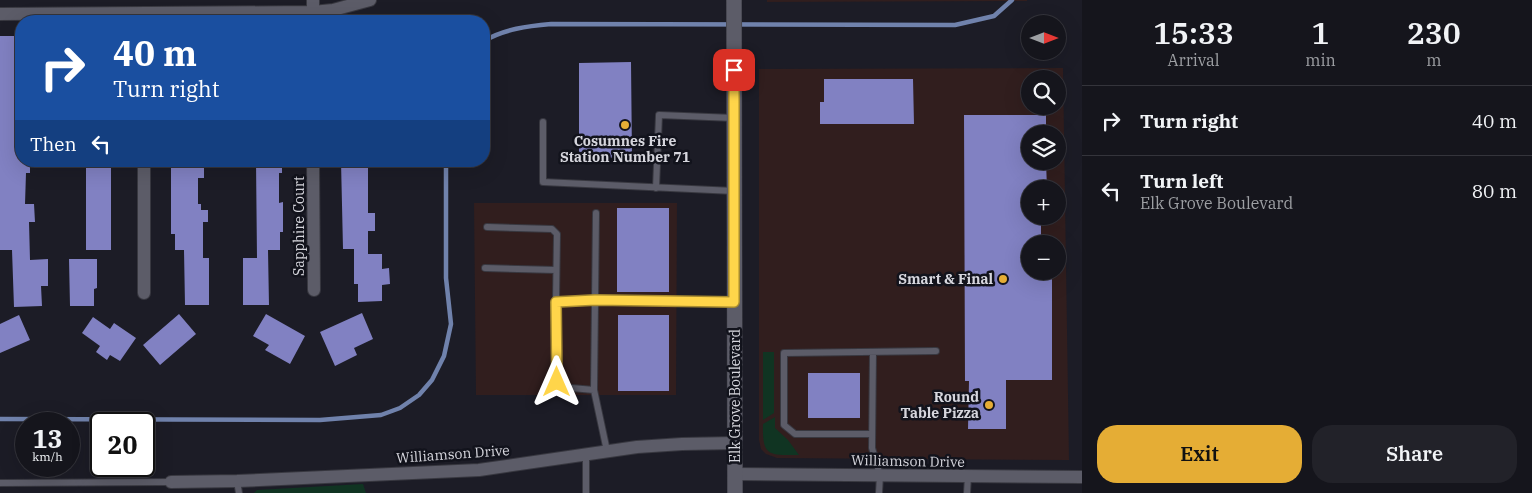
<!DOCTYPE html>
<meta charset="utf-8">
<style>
:root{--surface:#15151c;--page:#222229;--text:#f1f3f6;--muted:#9d9fa3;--line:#34343b;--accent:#e5ad35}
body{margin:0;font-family:"IBM Plex Serif",serif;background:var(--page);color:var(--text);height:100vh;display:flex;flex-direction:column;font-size:19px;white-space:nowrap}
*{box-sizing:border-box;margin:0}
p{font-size:16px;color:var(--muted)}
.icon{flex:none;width:28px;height:28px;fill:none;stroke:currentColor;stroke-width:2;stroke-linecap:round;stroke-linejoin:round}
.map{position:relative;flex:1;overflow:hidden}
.drawer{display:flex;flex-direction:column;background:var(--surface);width:450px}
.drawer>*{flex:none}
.top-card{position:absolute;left:15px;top:15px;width:475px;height:152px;border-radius:20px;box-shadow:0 5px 20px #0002,0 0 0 1px var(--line);background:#1a4fa0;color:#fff;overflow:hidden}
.needle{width:32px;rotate:90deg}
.tools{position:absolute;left:1021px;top:15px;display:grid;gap:10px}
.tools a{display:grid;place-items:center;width:45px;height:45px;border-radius:50%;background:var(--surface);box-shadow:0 5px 20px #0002,0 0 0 1px var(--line);font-size:25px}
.speed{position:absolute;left:15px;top:412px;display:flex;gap:10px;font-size:25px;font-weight:700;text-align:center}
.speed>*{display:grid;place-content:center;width:65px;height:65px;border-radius:50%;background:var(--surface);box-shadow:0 5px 20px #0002,0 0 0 1px var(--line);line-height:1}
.speed small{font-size:12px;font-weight:400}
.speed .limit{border:2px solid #111;border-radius:8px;background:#fff;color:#111}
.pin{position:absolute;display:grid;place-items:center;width:42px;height:42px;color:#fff;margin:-21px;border-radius:10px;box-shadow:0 2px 8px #0006}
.me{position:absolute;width:55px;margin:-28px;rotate:0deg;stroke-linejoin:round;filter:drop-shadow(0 0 4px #0008)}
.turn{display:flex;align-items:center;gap:18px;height:105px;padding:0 15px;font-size:22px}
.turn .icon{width:65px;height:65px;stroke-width:2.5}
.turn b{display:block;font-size:35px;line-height:42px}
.then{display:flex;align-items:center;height:48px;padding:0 15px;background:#0003;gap:10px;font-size:19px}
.eta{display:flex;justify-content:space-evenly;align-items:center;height:85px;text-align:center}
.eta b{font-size:30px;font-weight:600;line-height:35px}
.cta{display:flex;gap:10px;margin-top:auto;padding:10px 15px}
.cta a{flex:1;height:58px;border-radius:20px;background:var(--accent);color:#111;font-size:20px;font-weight:600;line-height:58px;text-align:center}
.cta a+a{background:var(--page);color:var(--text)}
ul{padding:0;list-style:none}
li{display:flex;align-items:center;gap:15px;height:70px;padding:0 15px;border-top:1px solid var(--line)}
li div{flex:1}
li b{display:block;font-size:19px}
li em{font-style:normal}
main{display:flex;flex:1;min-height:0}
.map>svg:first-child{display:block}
.commercial{fill:#311e1e;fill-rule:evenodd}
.green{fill:#103422}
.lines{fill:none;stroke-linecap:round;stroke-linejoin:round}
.stream{stroke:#7082ac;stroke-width:4.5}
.building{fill:#8181c2}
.service-casing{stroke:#383840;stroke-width:8}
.minor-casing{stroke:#383840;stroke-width:14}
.secondary-casing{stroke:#383840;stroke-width:16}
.service{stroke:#5c5c68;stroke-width:6}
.minor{stroke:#5c5c68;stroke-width:12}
.secondary{stroke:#5c5c68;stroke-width:15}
.route-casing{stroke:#a68a30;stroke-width:12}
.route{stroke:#ffd54a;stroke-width:9}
.poi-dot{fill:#e5ad35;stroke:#12131c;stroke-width:2}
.labels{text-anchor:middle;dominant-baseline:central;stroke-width:5;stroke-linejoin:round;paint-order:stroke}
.poi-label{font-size:14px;font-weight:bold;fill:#d6d6dd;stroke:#12131c;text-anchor:end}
.street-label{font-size:14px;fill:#d6d6dd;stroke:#12131c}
</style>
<main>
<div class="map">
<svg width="1082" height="493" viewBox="0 0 1082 493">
<rect width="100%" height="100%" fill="#1c1c26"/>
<path class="commercial" d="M767,0H1027V1L767,2Z
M1063,68L1069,460L777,458L766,454L761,449L759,440V69ZM1030,79H1058V106H1030ZM1030,134H1058V161H1030ZM1030,189H1058V216H1030ZM1030,244H1058V271H1030Z
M474,203H677L676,395H476Z"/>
<path class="green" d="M763,352H774V413L763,420Z
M775,417V428L788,440L799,455C769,455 762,457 763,424Z
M363,484L366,493H254L257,490Z"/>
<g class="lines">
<path class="stream" d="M484,41C504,29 528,26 551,24L955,25L994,16L1012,0
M0,419L320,420L381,415L400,408L419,395L432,380L444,356L451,324L446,278V161"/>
</g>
<path class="building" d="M0,36H21V161H30V173H26L25,204H34L35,222H29L30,260L48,259V286H41L42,306L14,307L12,250H0Z
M631,62L632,158L579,157V63Z
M824,79H913L914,124H820V102H824Z
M964,115H1046V134H1030V161H1046L1047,189H1030V216H1041V244H1030V271H1052V380H1006V429H968L969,381H965Z
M86,161H111V250H86Z
M171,161H204V178H198V204H201V210H208V222H203V258H209V305H185L184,250H175V234H171Z
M256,161H282V173H279V203L283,202V232H280V250H268L269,305H243V258H257Z
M341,161H368V213H375V231H368V254H382V269L389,268L390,284L382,285V301L358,302V284H354V249H343Z
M617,208H669V292H617Z
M69,259H97V288L94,289V306H70Z
M362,313L373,339L354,348L357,355L335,366L320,332Z
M179,314L196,334L160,365L143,345Z
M266,314L305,336L290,364L265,350L269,345L253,336Z
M19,315L30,340L0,353V324Z
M618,315H669V391H618Z
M93,317L110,329L114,323L136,338L120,361L110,355L107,360L96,352L100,346L82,333Z
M808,373H860V418H808Z"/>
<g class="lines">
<g class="service-casing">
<path id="service" d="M543,122V182L734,191
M656,188L659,115L734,118
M596,213L594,390L607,451
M487,227L552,229L557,234L556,301L557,382L560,387L594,390
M485,268L556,270
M556,301L595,300L734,302
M873,352L872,448L880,475L879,493
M872,434H795L784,425V353L936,351
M237,481L239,493
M0,483L171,482
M586,493V454
M967,493L968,476"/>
</g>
<g class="minor-casing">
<path id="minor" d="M313,0V21
M0,14L313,12L333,10L370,0
M144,161V293
M313,161L314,290
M735,474L1082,477
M171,482L237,481L479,470L637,447L682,444L735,443"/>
</g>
<g class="secondary-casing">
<path id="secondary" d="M734,0L735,493"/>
</g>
<use href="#service" class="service"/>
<use href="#minor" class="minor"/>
<use href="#secondary" class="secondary"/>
</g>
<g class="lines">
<g class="route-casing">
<path id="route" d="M557,382L556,302L595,300L734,302V70"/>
</g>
<use href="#route" class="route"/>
</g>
<g class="poi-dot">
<circle cx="625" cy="125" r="5"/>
<circle cx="1003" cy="279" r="5"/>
<circle cx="989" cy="405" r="5"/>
</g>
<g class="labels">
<g class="poi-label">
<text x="625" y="141" text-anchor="middle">Cosumnes Fire<tspan x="625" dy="16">Station Number 71</tspan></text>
<text x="993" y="279">Smart &amp; Final</text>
<text x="979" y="397">Round<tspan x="979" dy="16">Table Pizza</tspan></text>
</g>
<g class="street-label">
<text transform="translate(299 226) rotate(-90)">Sapphire Court</text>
<text transform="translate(735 396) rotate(-90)">Elk Grove Boulevard</text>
<text transform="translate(453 454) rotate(-4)">Williamson Drive</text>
<text transform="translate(908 461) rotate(1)">Williamson Drive</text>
</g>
</g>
</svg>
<div class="tools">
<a><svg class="needle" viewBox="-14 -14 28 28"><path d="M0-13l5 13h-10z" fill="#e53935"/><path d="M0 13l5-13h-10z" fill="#9d9fa3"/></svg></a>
<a><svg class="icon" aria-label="search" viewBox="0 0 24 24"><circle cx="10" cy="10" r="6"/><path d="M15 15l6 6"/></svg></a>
<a><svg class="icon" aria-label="layers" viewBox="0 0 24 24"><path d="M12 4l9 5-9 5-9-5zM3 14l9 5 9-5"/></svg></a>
<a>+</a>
<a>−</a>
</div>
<div class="speed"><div>13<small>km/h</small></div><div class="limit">20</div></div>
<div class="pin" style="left:734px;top:70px;background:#d93025"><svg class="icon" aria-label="arrive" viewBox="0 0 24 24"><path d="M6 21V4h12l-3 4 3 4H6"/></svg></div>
<svg class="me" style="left:557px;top:382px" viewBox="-20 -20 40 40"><path d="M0-17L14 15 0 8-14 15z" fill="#ffd54a" stroke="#fff" stroke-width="4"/></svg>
<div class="top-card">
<div class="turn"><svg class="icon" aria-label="right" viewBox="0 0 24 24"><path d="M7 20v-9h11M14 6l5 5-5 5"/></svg><div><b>40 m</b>Turn right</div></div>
<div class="then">Then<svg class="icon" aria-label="left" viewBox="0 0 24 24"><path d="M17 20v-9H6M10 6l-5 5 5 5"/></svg></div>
</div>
</div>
<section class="drawer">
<div class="eta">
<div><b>15:33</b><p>Arrival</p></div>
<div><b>1</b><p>min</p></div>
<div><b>230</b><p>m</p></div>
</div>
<ul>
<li><svg class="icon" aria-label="right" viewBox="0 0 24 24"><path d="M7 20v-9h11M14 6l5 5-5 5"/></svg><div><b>Turn right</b></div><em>40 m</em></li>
<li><svg class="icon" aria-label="left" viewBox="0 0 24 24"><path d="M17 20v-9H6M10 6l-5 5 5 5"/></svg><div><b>Turn left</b><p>Elk Grove Boulevard</p></div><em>80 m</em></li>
</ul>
<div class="cta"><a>Exit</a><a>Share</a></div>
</section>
</main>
